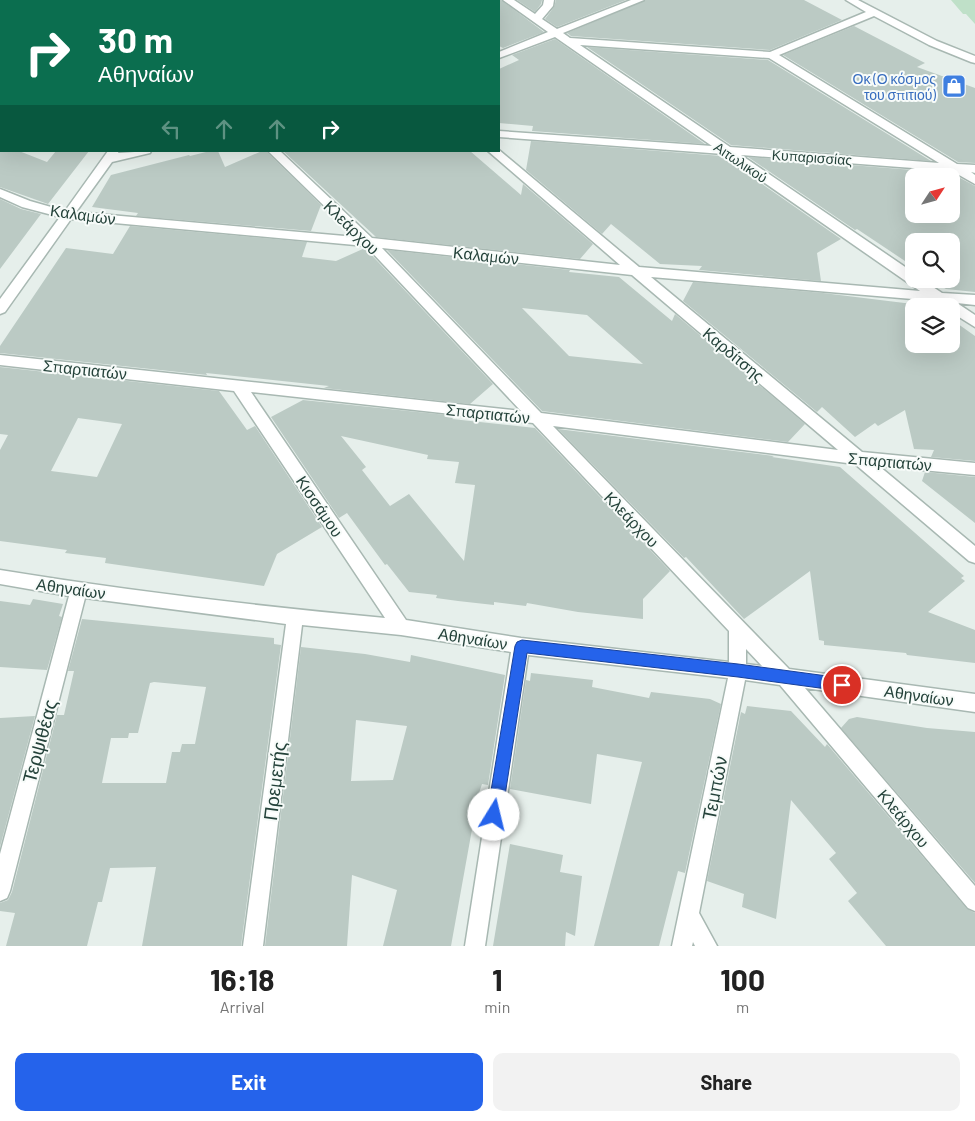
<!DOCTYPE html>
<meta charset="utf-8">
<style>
:root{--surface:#fff;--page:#f2f2f2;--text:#222;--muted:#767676;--accent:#2563eb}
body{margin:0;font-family:Barlow,sans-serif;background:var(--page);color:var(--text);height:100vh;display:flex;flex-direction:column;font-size:19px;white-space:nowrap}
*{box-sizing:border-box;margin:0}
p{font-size:16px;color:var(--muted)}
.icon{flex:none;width:28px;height:28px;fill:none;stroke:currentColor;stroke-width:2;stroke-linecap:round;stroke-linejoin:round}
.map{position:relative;height:946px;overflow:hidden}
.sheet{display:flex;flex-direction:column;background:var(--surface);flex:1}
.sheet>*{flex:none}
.hud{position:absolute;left:0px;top:0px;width:500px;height:152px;box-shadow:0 5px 20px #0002;background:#0b6e4f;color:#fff;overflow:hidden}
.needle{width:32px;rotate:54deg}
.buttons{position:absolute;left:905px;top:168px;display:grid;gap:10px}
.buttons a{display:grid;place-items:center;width:55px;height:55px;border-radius:10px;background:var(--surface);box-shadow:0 5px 20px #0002;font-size:25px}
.pin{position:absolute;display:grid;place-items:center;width:42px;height:42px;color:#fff;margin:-21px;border:2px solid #fff;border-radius:50%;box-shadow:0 1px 5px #0007}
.me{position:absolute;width:55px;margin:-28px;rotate:9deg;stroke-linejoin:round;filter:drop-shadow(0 0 4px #0008)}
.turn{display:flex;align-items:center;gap:18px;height:105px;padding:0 15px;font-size:22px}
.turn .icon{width:65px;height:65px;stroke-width:2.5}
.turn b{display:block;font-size:35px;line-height:42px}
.lanes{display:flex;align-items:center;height:48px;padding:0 15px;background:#0003;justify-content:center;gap:25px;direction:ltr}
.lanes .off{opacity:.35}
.eta{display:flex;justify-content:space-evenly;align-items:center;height:85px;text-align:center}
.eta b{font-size:30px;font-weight:700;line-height:35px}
.cta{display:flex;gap:10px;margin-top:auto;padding:10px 15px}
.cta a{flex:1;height:58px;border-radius:10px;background:var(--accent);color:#fff;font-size:20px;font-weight:700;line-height:58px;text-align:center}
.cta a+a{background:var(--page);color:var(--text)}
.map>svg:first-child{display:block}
.green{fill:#bfe0c8}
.building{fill:#bbcac4;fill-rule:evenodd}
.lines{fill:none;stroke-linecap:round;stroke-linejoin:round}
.street-casing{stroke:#a8b8b2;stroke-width:3}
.street{fill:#fff;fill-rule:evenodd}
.route{fill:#2563eb;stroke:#184099}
.labels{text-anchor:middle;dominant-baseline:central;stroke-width:4;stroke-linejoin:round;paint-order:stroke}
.far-shop-label{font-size:14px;fill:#366cbe;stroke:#f7fbf9;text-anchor:end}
.far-street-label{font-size:14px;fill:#24423a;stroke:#f7fbf9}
.street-label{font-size:16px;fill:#24423a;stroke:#f7fbf9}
.near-street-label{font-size:19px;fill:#24423a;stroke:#f7fbf9}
</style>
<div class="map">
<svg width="975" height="946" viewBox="0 0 975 946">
<rect width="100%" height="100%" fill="#e6efeb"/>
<path class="green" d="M951,0H975V24L966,14H963Z"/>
<path class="building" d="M499,0H501L544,32L503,48L499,46Z
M517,0H542L541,4L535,12Z
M556,0H626L557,27L545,19L554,7Z
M646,0H804L842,20L770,50L571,36L567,33Z
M854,26L925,63L917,67L975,88V163L958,162L783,55Z
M555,39L705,144L532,131L533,126L499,123V69L519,60L512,55Z
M587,47L768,60L931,161L731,145Z
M531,141L722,156L841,239L817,253L821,281L699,270L702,266L660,264L611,224L602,234L526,170Z
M0,144L1,151H19L47,162L56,151H89L48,204L0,187Z
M210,151H218L225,167L262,151H266L321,205L311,231L136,216L138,213L92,207L111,175L189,155L190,156Z
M283,151H470L521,195L523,184L593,244L580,259L376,237Z
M748,157L951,173L975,186V292L946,289L930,279H951V241H914V267L857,229L855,230ZM914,176H951V214H914Z
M0,199L21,209L41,214L0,269Z
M130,226L307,242L302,257L336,261L365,248L493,384L470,404L324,388L329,386L206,373L207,375L0,353V346L66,248L113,254Z
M387,250L570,270L569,272L619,277L672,321L675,314L805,424L788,442L542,411ZM522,308L587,315L643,364L569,356Z
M693,282L823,293L929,306H914V344H951V319L975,336V461L931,457L934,450L914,449L905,410L878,426L875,423L855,437L822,407L817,412L683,301Z
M0,367L219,391L247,430L255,426L322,527L277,554L264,586L105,563L106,558L65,553L67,550L0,541V450L8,435L0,434ZM78,418L122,424L97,477L51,471Z
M303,400L456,416L452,419L535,428L670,571L643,599V619L578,612L527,603L526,606L494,602V605L458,601L436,598L437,595L409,592L387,564L385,565L347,513L339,518L271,417ZM341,436L428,455L427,459L459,462L455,483L475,485L464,561L409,494L390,506L362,470L366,467Z
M558,429L774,456L772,457L840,467L964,576L961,578L965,581L928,612L975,630V663L907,655L906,653L824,645V641L819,640L810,571L744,619L686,557L684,558Z
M925,472L975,477V523L922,481Z
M33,599L63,604L59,616L62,617L47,670L0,667V601L30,605Z
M82,619L274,638V644L281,645L241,946H142L156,867L110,868L102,902H98L87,946H6L15,913L0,911V903L8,900L12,892L57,715H64L74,671H68ZM154,682L206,687L195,744H182L180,752H172L166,783H102L111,738H128L129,733H138L150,683Z
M301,647L365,654L410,662L411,655L505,675L488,785L482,784L478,796L451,946H383L397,890L352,875L347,946H265ZM356,720L407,726L393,780L351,781Z
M531,673L593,680L592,687L649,698L651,692L710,699L721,704L685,873L678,871L659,946H594L642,762L597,754L591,804L510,789L526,680L530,681Z
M747,706L791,711L825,747L827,744L967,909L975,913V946H886L848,901L857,893L829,859L836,853L791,800L776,919L742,907L744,894L707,881L741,712L745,714Z
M35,716L0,847V718Z
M857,717L927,728L975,732V883L841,728L849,719Z
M510,844L563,855L560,872L582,876L575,936L566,932L565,946H493Z"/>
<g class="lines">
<g class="street-casing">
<path id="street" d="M0,0H4L5,1H1L0,5Z
M160,0H170L171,1H161Z
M403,0H413V1H403Z
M503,0H514L535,14L543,5L544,0H554L553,6L542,19L557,29L631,0H644L563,33L570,38L770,52L866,12L846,0H858L937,41L975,56V63L971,62L929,45L874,16L779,55L957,164L975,165V173L971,172L975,175V184L952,171L741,155L914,273V279H921L942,293L975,295V305L957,303L975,315V327L951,312V306H943L936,301L651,277L862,452L975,463V475L879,466L975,546V563L969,561L855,464L553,426L789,669L975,694V712L805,688L975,886V911L968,908L780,685L745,680L699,913L717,946H695L693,942L692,946H672L728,678L528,655L485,946H465L511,652L401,635L302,625L263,946H243L286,624L85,598L10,891L7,898L0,901V854L69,596L0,584V570C128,591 256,606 385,618L234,391L0,365V355L521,411L366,246L71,219L5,312L0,314V299L60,217L22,207L0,197V189L30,201L65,211L108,151H119L118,153L151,151L150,153L112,162L76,212L356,237L268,151H280L372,238L620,265L488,151L499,150L639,267L920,291L723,154L499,137V131L712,146L555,37L499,58V52L548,32ZM580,45L769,58L939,163L730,147ZM382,248L632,275L838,450L541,413ZM251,392L533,423L729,631V662L521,638L406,620ZM746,649L762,666L746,664Z"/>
</g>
<use href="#street" class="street"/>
</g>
<path class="route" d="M522,640L738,664L842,678L846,680L848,685L846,689L842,691L738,677L527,653L502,815L500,820L494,822L489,820L487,815L515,646L517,642Z"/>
<defs>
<g id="shop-square" transform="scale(1.25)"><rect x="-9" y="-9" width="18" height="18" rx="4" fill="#3f7fe0" stroke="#f7fbf9"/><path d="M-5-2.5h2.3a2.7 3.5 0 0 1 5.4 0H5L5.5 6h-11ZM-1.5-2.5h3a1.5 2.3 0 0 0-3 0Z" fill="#fff"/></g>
</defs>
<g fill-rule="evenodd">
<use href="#shop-square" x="954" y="86"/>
</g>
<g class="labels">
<g class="far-shop-label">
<text x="936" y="78">Οκ (Ο κόσμος<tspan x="936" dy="16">του σπιτιού)</tspan></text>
</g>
<g class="far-street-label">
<text transform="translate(812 157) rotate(4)">Κυπαρισσίας</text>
<text transform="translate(741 162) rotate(34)">Αιτωλικού</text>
</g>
<g class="street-label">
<text transform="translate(83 214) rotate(8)">Καλαμών</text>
<text transform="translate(352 227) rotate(44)">Κλεάρχου</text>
<text transform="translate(486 255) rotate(6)">Καλαμών</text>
<text transform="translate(734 354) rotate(40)">Καρδίτσης</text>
<text transform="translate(85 369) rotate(6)">Σπαρτιατών</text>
<text transform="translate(488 413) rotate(6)">Σπαρτιατών</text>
<text transform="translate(890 461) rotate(5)">Σπαρτιατών</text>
<text transform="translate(320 506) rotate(56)">Κισσάμου</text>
<text transform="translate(632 519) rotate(46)">Κλεάρχου</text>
<text transform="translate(71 588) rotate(8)">Αθηναίων</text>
<text transform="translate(473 638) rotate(9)">Αθηναίων</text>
<text transform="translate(919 695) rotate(8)">Αθηναίων</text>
<text transform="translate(904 818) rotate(50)">Κλεάρχου</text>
</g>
<g class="near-street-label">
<text transform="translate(39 741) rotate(-75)">Τερψιθέας</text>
<text transform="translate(274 781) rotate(-83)">Πρεμετής</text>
<text transform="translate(714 788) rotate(-79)">Τεμπών</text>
</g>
</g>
</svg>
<div class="buttons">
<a><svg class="needle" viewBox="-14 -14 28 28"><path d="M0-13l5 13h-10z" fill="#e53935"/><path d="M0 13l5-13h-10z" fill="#767676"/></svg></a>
<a><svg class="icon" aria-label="search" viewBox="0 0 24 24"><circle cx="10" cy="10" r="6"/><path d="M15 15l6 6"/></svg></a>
<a><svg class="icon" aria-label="layers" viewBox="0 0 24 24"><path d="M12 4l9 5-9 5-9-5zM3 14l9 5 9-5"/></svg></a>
</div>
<div class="pin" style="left:842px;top:685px;background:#d93025"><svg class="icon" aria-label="arrive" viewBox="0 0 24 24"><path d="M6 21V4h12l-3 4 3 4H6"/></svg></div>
<svg class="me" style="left:494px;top:815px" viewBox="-20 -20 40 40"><circle r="19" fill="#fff"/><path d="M0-13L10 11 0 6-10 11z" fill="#2563eb"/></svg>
<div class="hud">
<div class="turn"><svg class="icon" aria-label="right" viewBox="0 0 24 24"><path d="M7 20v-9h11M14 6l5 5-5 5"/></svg><div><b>30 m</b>Αθηναίων</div></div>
<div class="lanes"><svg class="icon off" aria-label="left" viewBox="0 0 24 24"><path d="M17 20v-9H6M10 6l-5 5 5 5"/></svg><svg class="icon off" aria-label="ahead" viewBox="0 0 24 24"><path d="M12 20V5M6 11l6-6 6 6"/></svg><svg class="icon off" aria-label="ahead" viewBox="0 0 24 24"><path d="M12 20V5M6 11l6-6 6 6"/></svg><svg class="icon" aria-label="right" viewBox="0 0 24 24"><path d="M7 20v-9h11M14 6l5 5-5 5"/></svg></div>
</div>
</div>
<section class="sheet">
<div class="eta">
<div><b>16:18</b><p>Arrival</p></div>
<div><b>1</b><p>min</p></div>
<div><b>100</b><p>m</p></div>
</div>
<div class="cta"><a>Exit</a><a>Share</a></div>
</section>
